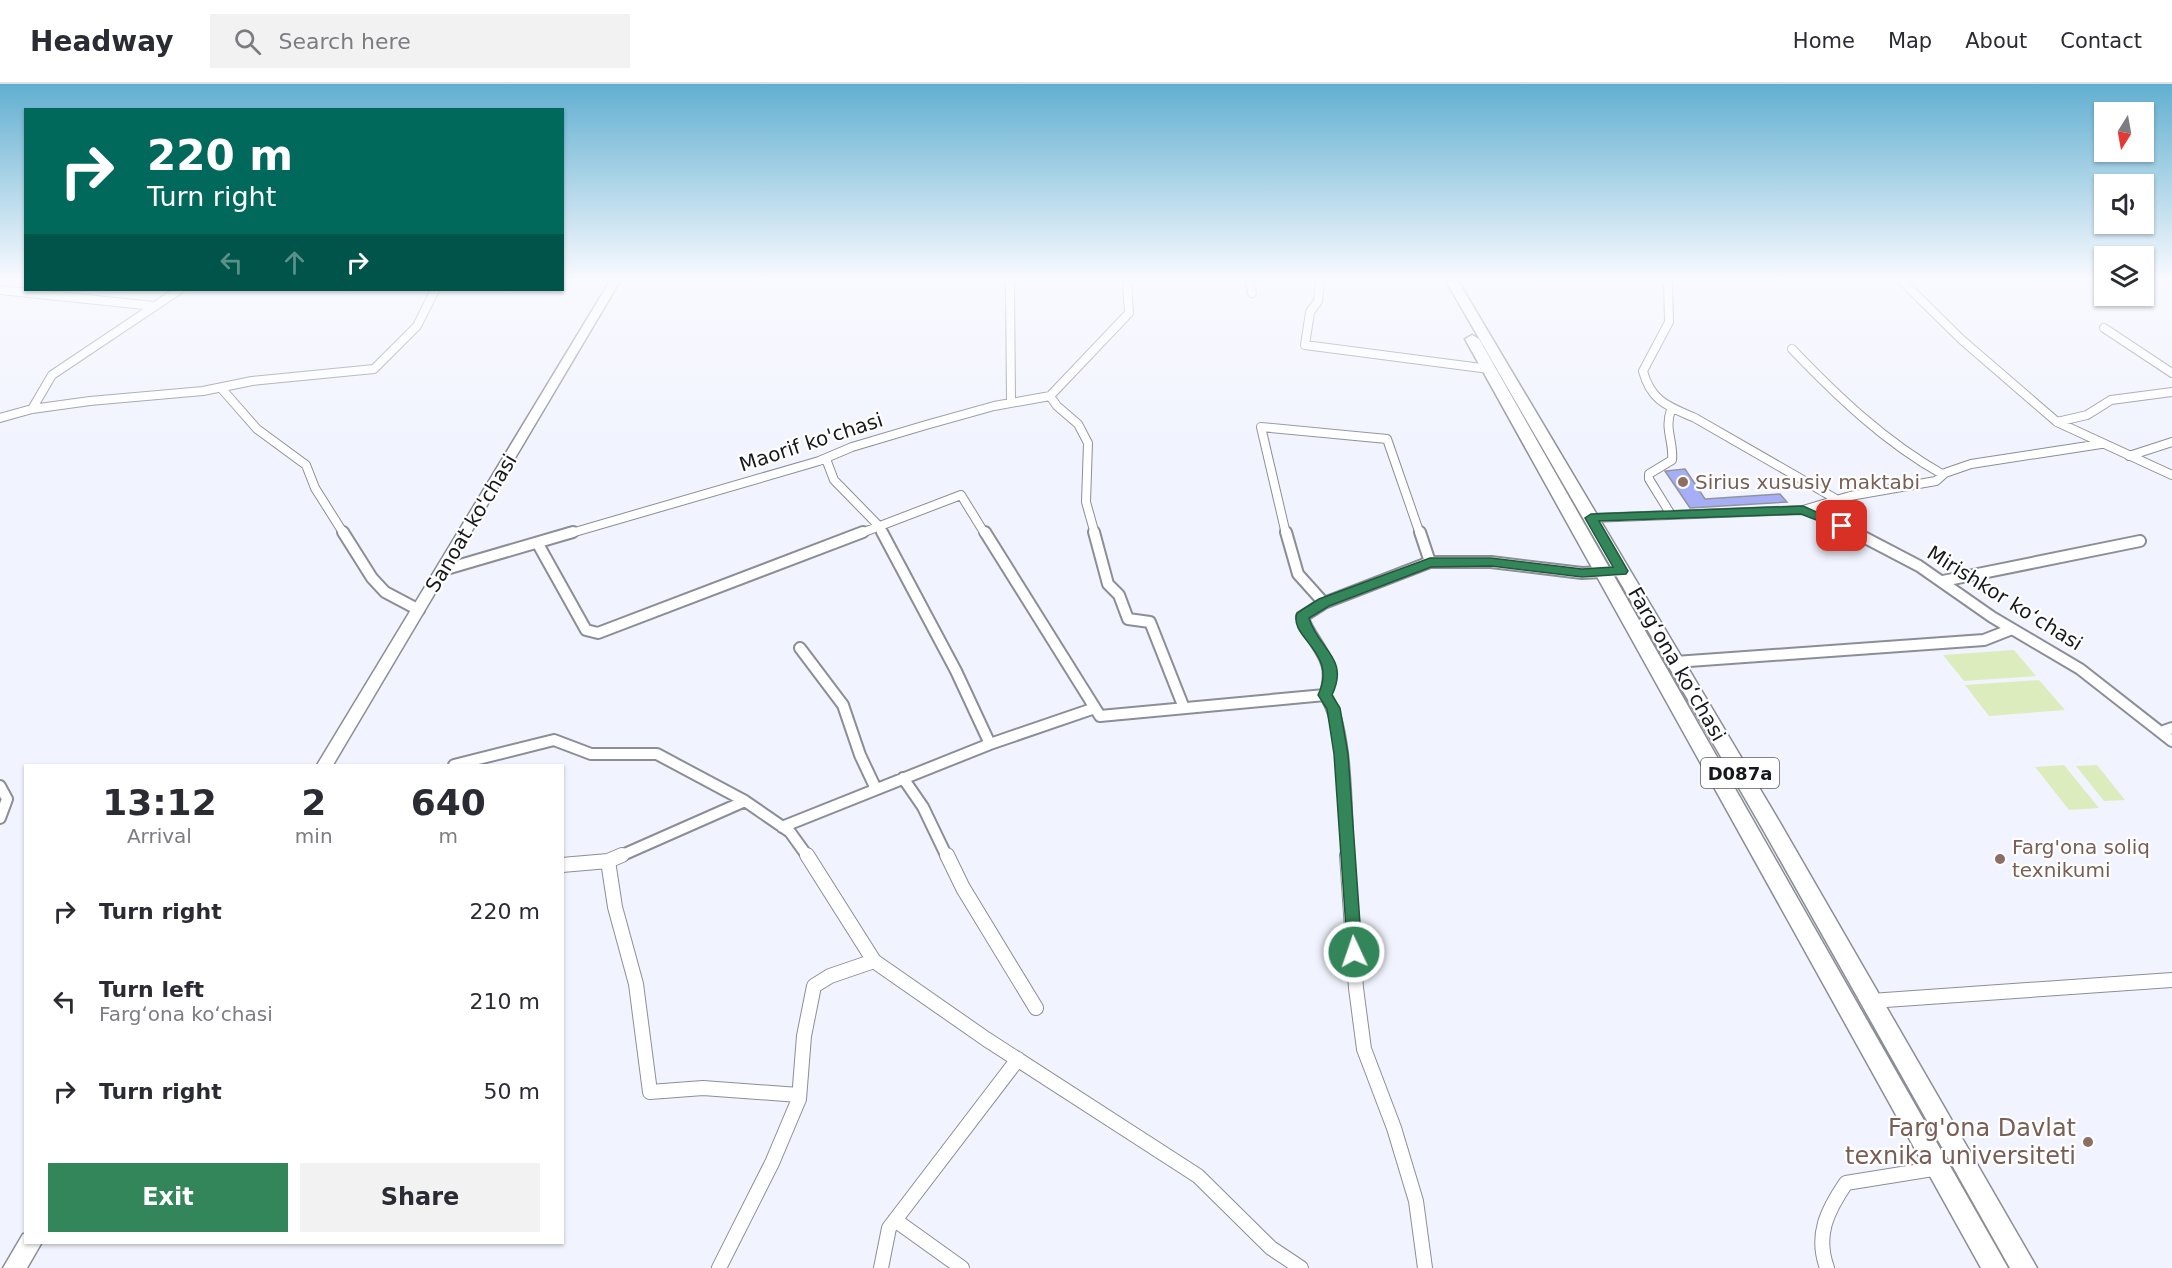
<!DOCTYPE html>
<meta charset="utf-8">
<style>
:root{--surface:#fff;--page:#f2f2f3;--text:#2b2b33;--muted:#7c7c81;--line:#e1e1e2;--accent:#338659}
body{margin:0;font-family:"DejaVu Sans",sans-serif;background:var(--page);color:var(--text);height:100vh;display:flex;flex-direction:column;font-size:22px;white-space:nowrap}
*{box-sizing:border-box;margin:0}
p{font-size:20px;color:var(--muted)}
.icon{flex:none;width:33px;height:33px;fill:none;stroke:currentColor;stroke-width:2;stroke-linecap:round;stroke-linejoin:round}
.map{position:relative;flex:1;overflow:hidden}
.drawer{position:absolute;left:24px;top:680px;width:540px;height:480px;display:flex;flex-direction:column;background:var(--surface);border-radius:0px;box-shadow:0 2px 4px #0004}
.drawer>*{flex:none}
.guide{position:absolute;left:24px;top:24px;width:540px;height:183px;border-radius:0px;box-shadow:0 2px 4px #0004;background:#00695c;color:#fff;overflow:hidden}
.needle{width:39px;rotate:191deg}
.controls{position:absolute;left:2094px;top:18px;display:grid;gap:12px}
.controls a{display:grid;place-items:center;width:60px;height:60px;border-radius:0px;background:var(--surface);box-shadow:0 2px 4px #0004;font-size:30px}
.pin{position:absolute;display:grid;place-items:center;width:51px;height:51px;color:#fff;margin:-26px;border-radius:12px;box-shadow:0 3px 9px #0006}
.me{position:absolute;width:66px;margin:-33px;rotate:357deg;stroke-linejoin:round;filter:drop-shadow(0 0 4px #0008)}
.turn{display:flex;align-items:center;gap:21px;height:126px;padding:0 24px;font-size:27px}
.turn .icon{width:78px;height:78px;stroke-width:2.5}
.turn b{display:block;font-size:42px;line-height:51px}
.lanes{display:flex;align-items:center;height:57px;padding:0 24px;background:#0003;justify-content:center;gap:30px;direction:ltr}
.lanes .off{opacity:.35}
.eta{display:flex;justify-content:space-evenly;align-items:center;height:102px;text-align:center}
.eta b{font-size:36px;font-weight:700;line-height:42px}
.cta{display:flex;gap:12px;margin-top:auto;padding:12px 24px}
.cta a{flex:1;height:69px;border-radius:0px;background:var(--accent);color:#fff;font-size:24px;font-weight:700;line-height:69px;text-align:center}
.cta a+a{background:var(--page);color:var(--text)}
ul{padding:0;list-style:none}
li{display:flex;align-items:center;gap:18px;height:90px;padding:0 24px}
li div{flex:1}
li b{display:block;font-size:22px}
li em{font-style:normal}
header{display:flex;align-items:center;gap:36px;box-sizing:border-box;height:84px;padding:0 30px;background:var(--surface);border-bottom:2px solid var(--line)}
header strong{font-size:28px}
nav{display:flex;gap:33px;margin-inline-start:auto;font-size:21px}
.search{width:420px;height:54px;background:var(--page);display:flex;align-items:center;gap:15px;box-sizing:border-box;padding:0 21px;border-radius:0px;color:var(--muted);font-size:22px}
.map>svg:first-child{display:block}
.green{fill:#ddecbd}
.building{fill:#a6aff5;stroke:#92939d;stroke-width:1.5}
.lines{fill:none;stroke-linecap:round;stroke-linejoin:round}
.minor-far2-casing{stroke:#8c8e97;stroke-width:10}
.minor-far1-casing{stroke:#8c8e97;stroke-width:14}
.minor-casing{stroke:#8c8e97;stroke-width:16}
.secondary-casing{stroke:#8c8e97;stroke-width:3}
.primary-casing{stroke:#8c8e97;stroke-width:3}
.minor-far2{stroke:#fff;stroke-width:8}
.minor-far1{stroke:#fff;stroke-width:10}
.minor{stroke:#fff;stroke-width:14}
.secondary{fill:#fff;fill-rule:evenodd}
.primary{fill:#fff;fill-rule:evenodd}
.route{fill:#338659;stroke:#21573a;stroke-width:1.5}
.education-dot{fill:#8d6e63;stroke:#fff;stroke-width:2}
.labels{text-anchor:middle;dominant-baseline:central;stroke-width:4.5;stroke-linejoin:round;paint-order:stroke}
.shield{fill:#fff;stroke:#5d5d5f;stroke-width:1.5}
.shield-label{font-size:18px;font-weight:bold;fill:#17181b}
.street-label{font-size:20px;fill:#17181b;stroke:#fff}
.education-label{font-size:20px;fill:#785e54;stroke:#fff;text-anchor:start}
.near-education-label{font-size:24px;fill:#785e54;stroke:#fff;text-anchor:end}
</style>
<header>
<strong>Headway</strong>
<div class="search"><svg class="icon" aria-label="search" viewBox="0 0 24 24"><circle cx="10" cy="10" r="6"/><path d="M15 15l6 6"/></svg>Search here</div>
<nav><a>Home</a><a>Map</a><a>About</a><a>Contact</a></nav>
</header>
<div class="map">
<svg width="2172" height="1184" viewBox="0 0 2172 1184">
<rect width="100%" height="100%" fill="#f1f3fe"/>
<path class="green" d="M2014,566L2036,592L1964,597L1943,571Z
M2039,596L2065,626L1989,632L1965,601Z
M2064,681L2099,724L2069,726L2035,683Z
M2097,681L2125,716L2104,717L2076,682Z"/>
<path class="building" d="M1685,385L1705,415L1780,410L1787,418L1690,424L1665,387Z"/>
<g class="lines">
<g class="minor-far2-casing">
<path id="minor-far2" d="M1010,197L1011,319
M1250,197L1252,209
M1320,197L1318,217L1310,228L1305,261L1489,285
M1668,197L1669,238L1643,287C1651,318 1670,323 1695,334L1836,415
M1902,197L1962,256L2057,338L2172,391
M0,206L154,222
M2104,244L2172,289
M1792,265C1837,312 1885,358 1942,390
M221,304L257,345L306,381L315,404L344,450
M1050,312L1057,322L1078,340L1088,359L1086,418L1095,450
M32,325L52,291L179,206
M0,334L32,325L90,317L203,307L252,297L374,285L417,242L435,206
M2057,338L2087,331L2111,316L2172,308
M2129,372L2172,358
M826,375L834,396L878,441L883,450
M1803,426L1823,432L1857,450
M1670,429L1649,395V390L1672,376C1674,358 1664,345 1671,326
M1591,434L1803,426L1850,412L1936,397L1945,389L1971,380L2101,360
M568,450L819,377L852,363L926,341L994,322L1050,312L1129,229L1127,197
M859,450L961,411L985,450
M1286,450L1261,343L1387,355L1420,450"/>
</g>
<g class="minor-far1-casing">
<path id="minor-far1" d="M343,448L372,494L385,508L419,526
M882,448L956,587L990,660L1095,624
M985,448L1100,632L1325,611C1338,574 1314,564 1302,533L1324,519
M1094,448L1108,500L1119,511L1128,535L1150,538L1184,624
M1286,448L1298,490L1324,519L1430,478
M1420,448L1430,478
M1854,448L1919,482L1992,533L2080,585L2172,657
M538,460L586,546L598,549L863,448
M1430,478H1491L1582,489L1622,487
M443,486L573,448
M1943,497L2140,457
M800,564L843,621L860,671L876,705
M1675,578L1984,556L2012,545
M1325,611C1348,644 1345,731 1348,773
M2161,648L2172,644
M454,681L554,656L591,670H657L745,717L790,748L808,773
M903,694L923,723L947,773
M0,702L7,715L0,734
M782,743L990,660
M618,773L745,717"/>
</g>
<g class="minor-casing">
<path id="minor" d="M947,771L963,804L1036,924
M1347,771L1356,904L1364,965L1394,1044L1416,1117L1425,1184
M608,777L615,823L636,900L650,1008L703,1004L799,1011
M562,781L608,777L622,771
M874,877L986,955L1198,1092L1271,1164L1301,1184
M1871,917L2172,896
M895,1136L962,1184
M719,1184L772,1079L799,1015L804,952L814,902L830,892L874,877L807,771
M881,1184L889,1144L1018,975
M1827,1184C1815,1151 1827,1127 1846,1099L1939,1084"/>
</g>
<g class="secondary-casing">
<path id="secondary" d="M610,197H620L333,681H317Z
M23,1150H26V1158H42L27,1184H3Z"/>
</g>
<g class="primary-casing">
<path id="primary" d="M1446,197H1458L1779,737L2037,1184H2010L1765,749Z
M1472,251L1479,255L2008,1184H1981L1465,255Z"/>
</g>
<use href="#minor-far2" class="minor-far2"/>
<use href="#minor-far1" class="minor-far1"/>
<use href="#minor" class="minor"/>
<use href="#secondary" class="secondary"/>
<use href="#primary" class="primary"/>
</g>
<linearGradient id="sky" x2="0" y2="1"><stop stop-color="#61afd0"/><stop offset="0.54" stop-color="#f9faff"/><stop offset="1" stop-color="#f9faff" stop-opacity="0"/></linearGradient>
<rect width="2172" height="362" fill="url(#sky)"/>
<path class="route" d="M1803,422L1848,442L1842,446L1801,430L1599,437L1628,487L1626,490L1582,493L1491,482L1431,483L1329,522L1309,534C1318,566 1350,573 1332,611L1340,624L1348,670L1362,868L1360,873L1354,875L1348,873L1334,670L1327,625L1318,611C1339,568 1288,554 1297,529L1319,515L1430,474H1491L1582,485L1613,483L1585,434L1591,430Z"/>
<g class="education-dot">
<circle cx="1683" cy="398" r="6"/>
<circle cx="2000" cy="775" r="6"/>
<circle cx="2088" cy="1058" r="6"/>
</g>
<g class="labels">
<rect class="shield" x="1701" y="674" width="78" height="30" rx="4.5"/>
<g class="shield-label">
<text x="1740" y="689">D087a</text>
</g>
<g class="street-label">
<text transform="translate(811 358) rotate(-18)">Maorif ko'chasi</text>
<text transform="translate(471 439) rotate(-59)">Sanoat ko'chasi</text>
<text transform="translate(2005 514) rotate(32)">Mirishkor koʻchasi</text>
<text transform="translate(1677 580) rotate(60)">Fargʻona koʻchasi</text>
</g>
<g class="education-label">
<text x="1695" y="398">Sirius xususiy maktabi</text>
<text x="2012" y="763">Farg'ona soliq<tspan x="2012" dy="23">texnikumi</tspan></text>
</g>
<g class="near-education-label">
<text x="2076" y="1044">Farg'ona Davlat<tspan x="2076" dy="28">texnika universiteti</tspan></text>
</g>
</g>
</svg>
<div class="controls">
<a><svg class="needle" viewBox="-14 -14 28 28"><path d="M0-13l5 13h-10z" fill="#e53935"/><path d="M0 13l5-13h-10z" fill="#7c7c81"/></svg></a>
<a><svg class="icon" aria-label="sound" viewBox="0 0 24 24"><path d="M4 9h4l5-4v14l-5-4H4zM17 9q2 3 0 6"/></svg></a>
<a><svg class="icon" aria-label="layers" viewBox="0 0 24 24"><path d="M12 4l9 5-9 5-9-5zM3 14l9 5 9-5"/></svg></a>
</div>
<div class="pin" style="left:1842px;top:442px;background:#d93025"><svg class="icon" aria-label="arrive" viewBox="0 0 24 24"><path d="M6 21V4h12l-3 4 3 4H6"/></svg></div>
<svg class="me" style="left:1354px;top:868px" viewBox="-20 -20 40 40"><circle r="17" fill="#338659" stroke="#fff" stroke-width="3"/><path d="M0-11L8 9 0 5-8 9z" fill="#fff"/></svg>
<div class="guide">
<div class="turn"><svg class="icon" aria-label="right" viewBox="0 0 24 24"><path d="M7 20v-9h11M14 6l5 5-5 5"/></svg><div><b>220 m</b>Turn right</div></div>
<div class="lanes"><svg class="icon off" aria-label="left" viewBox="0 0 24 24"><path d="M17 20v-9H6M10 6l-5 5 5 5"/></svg><svg class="icon off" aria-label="ahead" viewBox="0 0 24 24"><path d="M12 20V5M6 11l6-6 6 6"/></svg><svg class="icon" aria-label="right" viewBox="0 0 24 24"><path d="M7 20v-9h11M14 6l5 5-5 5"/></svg></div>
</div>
<section class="drawer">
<div class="eta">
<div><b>13:12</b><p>Arrival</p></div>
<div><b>2</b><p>min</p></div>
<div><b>640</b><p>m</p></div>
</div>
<ul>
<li><svg class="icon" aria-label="right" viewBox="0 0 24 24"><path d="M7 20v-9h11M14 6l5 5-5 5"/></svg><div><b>Turn right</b></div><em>220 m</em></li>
<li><svg class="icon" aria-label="left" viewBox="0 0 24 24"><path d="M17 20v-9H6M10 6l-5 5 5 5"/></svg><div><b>Turn left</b><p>Fargʻona koʻchasi</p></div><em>210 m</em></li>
<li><svg class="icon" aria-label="right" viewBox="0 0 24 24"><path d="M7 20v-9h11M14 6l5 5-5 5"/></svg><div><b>Turn right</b></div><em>50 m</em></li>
</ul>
<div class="cta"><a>Exit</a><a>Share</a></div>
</section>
</div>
